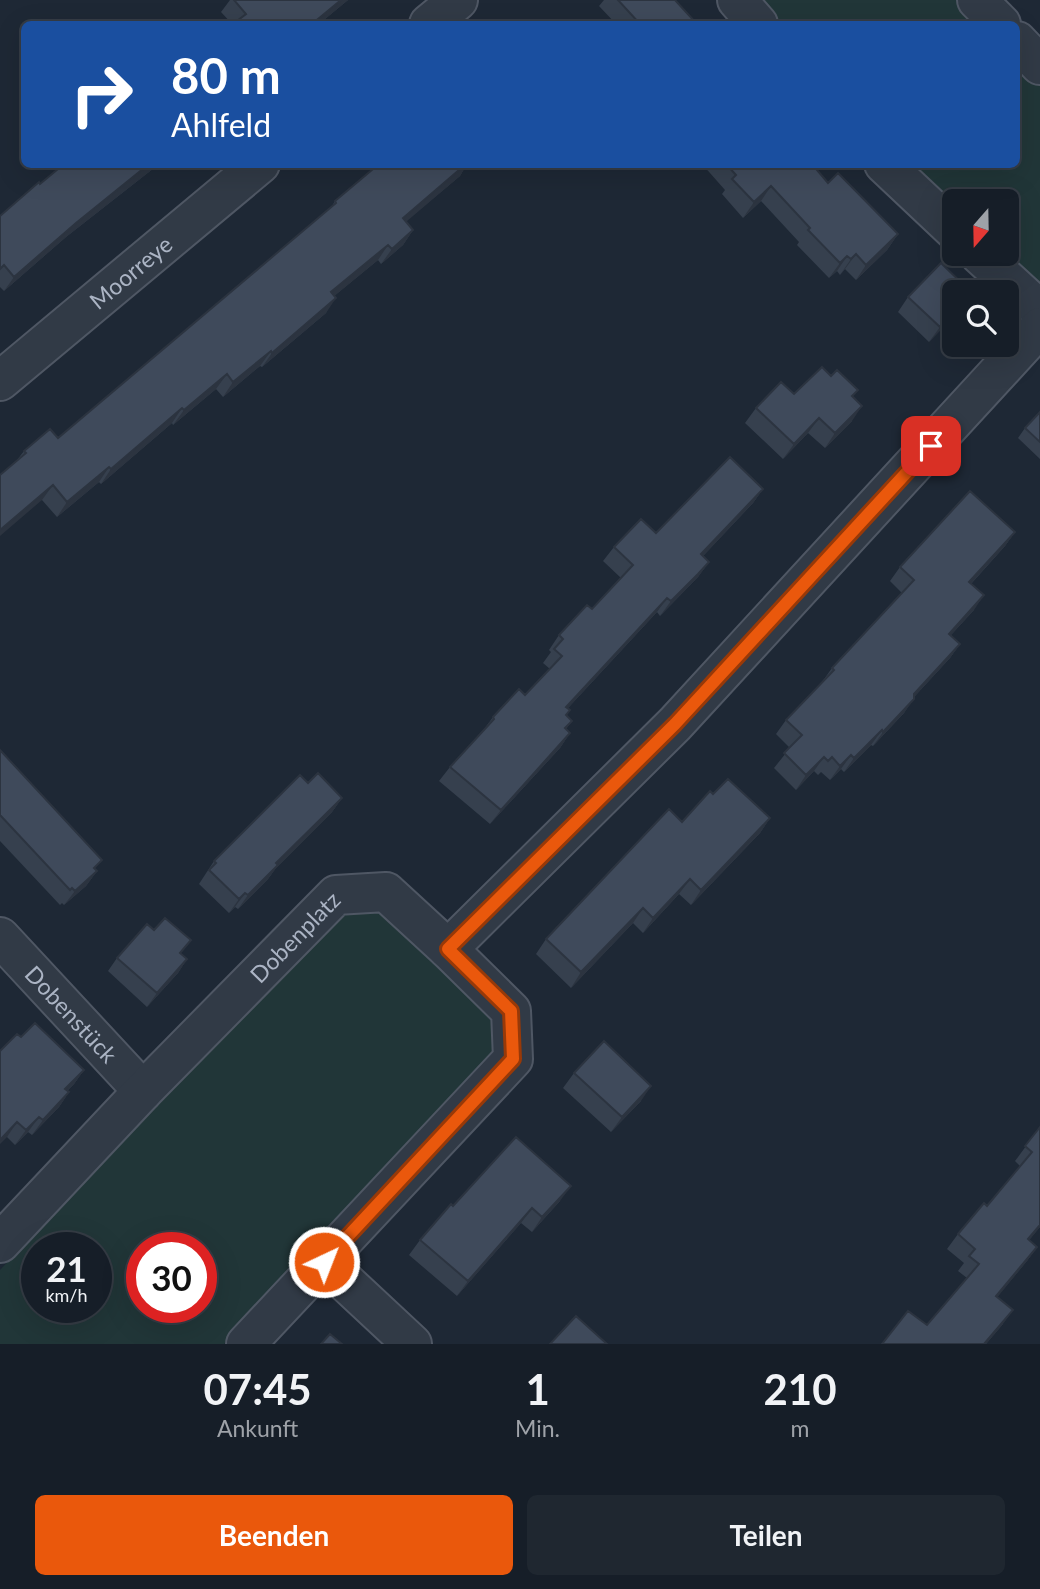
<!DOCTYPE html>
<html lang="de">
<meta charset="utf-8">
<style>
:root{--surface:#161e28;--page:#1f2730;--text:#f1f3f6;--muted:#9ea2a8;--line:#353c45;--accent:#ea580c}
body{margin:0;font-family:Lato,sans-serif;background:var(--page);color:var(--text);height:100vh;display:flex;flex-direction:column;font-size:26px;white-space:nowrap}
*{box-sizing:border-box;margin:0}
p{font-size:23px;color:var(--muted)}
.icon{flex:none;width:38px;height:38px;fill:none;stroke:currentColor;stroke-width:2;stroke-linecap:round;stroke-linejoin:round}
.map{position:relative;height:1344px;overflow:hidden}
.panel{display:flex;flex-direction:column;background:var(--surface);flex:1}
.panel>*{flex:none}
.banner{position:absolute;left:21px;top:21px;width:999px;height:147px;border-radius:10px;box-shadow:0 7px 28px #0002,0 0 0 2px var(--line);background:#1a4fa0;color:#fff;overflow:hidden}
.needle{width:46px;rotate:200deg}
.tools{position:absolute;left:942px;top:189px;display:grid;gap:14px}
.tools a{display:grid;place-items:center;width:77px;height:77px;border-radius:10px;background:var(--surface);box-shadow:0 7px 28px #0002,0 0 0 2px var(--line);font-size:35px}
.speed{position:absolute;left:21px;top:1232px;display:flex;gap:14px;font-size:35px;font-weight:700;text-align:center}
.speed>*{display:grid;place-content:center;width:91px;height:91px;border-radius:50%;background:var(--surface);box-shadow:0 7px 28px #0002,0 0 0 2px var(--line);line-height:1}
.speed small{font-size:18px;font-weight:400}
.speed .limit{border:10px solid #d22;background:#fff;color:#111}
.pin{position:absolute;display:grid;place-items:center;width:60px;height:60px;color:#fff;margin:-30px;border-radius:14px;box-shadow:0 4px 10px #0006}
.me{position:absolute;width:77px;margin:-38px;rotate:43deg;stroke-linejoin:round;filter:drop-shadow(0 0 5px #0008)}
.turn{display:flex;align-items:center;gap:24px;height:147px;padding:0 35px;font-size:32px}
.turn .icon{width:91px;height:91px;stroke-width:2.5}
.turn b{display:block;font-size:49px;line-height:60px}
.eta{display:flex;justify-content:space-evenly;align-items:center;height:119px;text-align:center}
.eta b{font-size:42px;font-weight:700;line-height:49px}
.button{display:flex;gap:14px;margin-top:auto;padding:14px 35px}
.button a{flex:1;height:80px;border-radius:10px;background:var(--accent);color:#fff;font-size:28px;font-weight:700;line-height:80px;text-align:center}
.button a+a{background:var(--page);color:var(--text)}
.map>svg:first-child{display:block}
.green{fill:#213638;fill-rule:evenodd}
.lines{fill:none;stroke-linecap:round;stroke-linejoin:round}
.minor-casing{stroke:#4f5764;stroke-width:42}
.minor{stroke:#313a46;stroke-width:38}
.wall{fill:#36404e}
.shaded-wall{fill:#2c3440}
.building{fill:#3f4a5b;stroke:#2c3440;stroke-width:2}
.route-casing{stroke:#983908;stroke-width:18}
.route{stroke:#ea580c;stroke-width:12}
.labels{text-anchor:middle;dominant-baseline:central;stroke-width:7;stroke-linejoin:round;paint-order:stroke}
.street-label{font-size:23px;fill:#abb4c4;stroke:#171f2a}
</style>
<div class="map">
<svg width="1040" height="1344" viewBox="0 0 1040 1344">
<rect width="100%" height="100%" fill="#1e2835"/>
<path class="green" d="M754,0H958L981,24H775Z
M1017,61L1040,83V293L1006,254V201H954V211L906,165L1017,164Z
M350,901H373L505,1026V1047L224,1344H0V1270ZM37,1248H96V1307H37ZM142,1248H201V1307H142Z"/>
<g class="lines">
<g class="minor-casing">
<g id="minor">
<path d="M737,0L758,24"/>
<path d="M977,0L1001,24"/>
<path d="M429,24L458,0"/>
<path d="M1017,41L1040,65"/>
<path d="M884,164L954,230"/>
<path d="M979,254L1040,310"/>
<path id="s1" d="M0,381L260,164"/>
<path id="s2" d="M0,937L143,1091"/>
<path d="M448,949L675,724L1040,327"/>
<path id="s3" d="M0,1243L143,1091L336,895L386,892L448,949L511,1011L513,1059L246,1344"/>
<path d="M324,1262L412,1344"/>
</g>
</g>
<use href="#minor" class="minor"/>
</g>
<path class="wall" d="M230,0H348L319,24H232L221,12Z
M604,0H675L697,24H616L599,6Z
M379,164H467L460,176L406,221L413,230L403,245L381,264L378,260L334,296L326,313L262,367L260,366L223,397L216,389L173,425L172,423L101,484L99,482L57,517L42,500L17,460L24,451L58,438L332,206L335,201Z
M702,164H812L828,183L898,234L887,250L856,280L845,269L840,275L837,271L829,278L797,245L799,242L761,201L743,218L722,194L725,190Z
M154,168L66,237L4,291L0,287V216L40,184Z
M908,297L954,316L929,342L898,312Z
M794,394L853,397L852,421L825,448L808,433L783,459L745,423L756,408Z
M1040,412V459L1018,438L1025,428Z
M763,489L753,503L703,556L709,562L698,577L660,616L657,612L568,708L567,716L572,721L566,729L570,733L560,748L490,824L439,781L450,767L482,732L493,717L525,695L550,669L543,663L551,652L549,650L559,635L592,609L621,578L603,561L614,547L656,533Z
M1015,532L1005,546L971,584L974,610L951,635L960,644L950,658L914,697L904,713L873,746L871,745L844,772L841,769L830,780L821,772L818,775L814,771L796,790L774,768L790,748L776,734L786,720L822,682L832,668L902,593L890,581L900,567Z
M0,750L97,871L86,886L64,905L62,903L60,905L0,841Z
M713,794L770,818L760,833L691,905L679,894L643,933L633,923L571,988L536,954L546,939Z
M342,798L332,812L276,868L268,879L238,909L235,907L229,913L199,884L214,861Z
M181,954L187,959L178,973L147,1007L108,971L117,958Z
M21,1037L84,1070L74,1084L67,1091L69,1092L59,1107L32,1135L28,1132L15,1145L7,1137Z
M574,1073L641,1101L611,1132L563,1088Z
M1040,1127V1227L1029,1240L1037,1247L1027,1261L997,1297L1003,1324L986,1344H882L927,1325L967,1278L958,1271L964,1263L947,1249L958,1234L987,1206L1020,1166L1015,1161Z
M560,1201L532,1232L521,1223L457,1296L409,1255L420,1240L453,1206Z"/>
<path class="shaded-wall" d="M341,0H348L319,24H312Z
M149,164H156L154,168L66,237L4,291L14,277L76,223Z
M466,164H467L460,176L393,233L403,218Z
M771,186L761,201L743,218L754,202Z
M413,230L403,245L381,264L392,249Z
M898,234L887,250L856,280L866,265Z
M388,245L378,260L321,307L331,292Z
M856,254L845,269L840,275L851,259Z
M847,256L837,271L829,278L840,263Z
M336,298L326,313L262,367L272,353Z
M954,312V316L929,342L940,327Z
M271,351L260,366L223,397L233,382Z
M227,374L216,389L173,425L184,410Z
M862,406L852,421L825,448L835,433Z
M182,408L172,423L101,484L111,469Z
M819,418L808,433L783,459L794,444Z
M109,467L99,482L57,517L67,502Z
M53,485L42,500L0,536V530Z
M763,489L753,503L691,569L701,554Z
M1015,532L1005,546L959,597L969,582Z
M709,562L698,577L660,616L671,601Z
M984,595L974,610L939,648L949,634Z
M667,598L657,612L556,721L566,707Z
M960,644L950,658L904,708L914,694Z
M914,699L904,713L873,746L883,732Z
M882,730L871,745L844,772L854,758Z
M570,733L560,748L490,824L501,810Z
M851,755L841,769L830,780L840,766Z
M824,757L814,771L796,790L806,775Z
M342,798L332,812L276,868L268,879L238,909L248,895L276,863Z
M770,818L760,833L691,905L701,890Z
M97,871L86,886L64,905L75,891Z
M690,879L679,894L643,933L653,918Z
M245,893L235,907L229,913L239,899Z
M643,908L633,923L571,988L581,972Z
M187,959L178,973L147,1007L157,993Z
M84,1070L74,1084L55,1104L65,1089Z
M651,1086L641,1101L611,1132L622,1117Z
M69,1092L59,1107L32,1135L43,1120Z
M39,1117L28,1132L15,1145L26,1130Z
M17,1122L7,1137L0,1144V1140Z
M571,1186L560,1201L532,1232L542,1217Z
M532,1208L521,1223L457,1296L468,1281Z
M1040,1225V1227L1018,1254L1028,1239Z
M1037,1247L1027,1261L986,1311L996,1296Z
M1013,1310L1003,1324L986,1344H984Z"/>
<path class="building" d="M234,0H341L312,24H233L246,14Z
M618,0H675L697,24H640Z
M533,20L537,24H527Z
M64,164H149L76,223L14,277L4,265L0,269V216L39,182L40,184Z
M379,164H466L403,218L413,230L392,249L388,245L331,292L336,298L272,353L271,351L233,382L227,374L184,410L182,408L111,469L109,467L67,502L53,485L0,530V475L26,453L24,451L50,429L58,438L336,203L335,201Z
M726,164H812L828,183L838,173L898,234L866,265L856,254L851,259L847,256L840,263L808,230L810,228L771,186L754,202L732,179L736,175Z
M941,263L971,292H954V312L940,327L908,297Z
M822,367L831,376L837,370L858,390L852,396L862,406L835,433L819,418L794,444L756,408L781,382L794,394Z
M1040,412V442L1025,428Z
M730,457L763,489L701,554L709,562L698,574L671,601L667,598L566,707L570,710L566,715L572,721L565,728L570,733L501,810L450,767L494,719L493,717L519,689L525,695L562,656L554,649L563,639L559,635L587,605L592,609L633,565L614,547L641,519L656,533Z
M970,491L1015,532L969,582L984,595L949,634L960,644L914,694V699L883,732L882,730L854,758L851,755L840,766L832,757L828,761L824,757L806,775L784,753L802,735L786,720L834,670L832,668L914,580L900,567Z
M0,750L102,860L94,868L97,871L75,891L72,888L70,890L0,815Z
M318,773L342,798L276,863L278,865L248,895L245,893L239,899L209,870L216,863L214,861L300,775L308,783Z
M728,779L770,818L701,890L690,879L653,918L643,908L581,972L546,939L669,809L682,822L710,791L713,794Z
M165,918L191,940L180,953L187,959L157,993L117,958L147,924L154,930Z
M35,1023L84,1070L65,1089L69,1092L43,1120L39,1117L26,1130L17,1122L0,1140V1051L17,1034L21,1037Z
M604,1041L651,1086L622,1117L574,1073Z
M1040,1127V1225L1028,1239L1037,1247L996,1296L1013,1310L984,1344H882L908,1311L927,1325L979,1264L969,1256L975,1249L958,1234L984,1203L987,1206L1032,1152L1025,1146Z
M516,1137L571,1186L542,1217L532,1208L468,1281L420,1240L451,1204L453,1206Z
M576,1316L607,1344H550Z
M330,1334L342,1344H321Z"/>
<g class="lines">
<g class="route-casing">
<path id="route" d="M324,1262L513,1059L511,1011L448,949L675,724L931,446"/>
</g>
<use href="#route" class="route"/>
</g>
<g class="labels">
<g class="street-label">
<text stroke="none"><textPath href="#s1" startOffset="170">Moorreye</textPath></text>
<text stroke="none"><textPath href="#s3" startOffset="425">Dobenplatz</textPath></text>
<text stroke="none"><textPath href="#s2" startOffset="105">Dobenstück</textPath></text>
</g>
</g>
</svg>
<div class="tools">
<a><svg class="needle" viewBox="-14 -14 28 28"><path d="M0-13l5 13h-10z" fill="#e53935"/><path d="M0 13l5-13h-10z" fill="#9ea2a8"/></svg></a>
<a><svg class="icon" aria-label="search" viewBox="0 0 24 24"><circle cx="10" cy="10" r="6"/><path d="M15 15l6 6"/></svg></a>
</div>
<div class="speed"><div>21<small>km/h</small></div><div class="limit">30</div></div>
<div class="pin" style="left:931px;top:446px;background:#d93025"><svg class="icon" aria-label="arrive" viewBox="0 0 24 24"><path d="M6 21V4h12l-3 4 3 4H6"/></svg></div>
<svg class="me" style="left:324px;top:1262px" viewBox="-20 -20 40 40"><circle r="17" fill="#ea580c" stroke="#fff" stroke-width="3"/><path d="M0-11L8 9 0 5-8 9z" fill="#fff"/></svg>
<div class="banner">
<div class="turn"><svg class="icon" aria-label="right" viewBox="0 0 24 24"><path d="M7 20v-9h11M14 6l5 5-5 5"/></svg><div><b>80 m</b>Ahlfeld</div></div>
</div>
</div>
<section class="panel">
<div class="eta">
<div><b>07:45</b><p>Ankunft</p></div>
<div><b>1</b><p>Min.</p></div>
<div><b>210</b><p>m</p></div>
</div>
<div class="button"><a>Beenden</a><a>Teilen</a></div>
</section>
